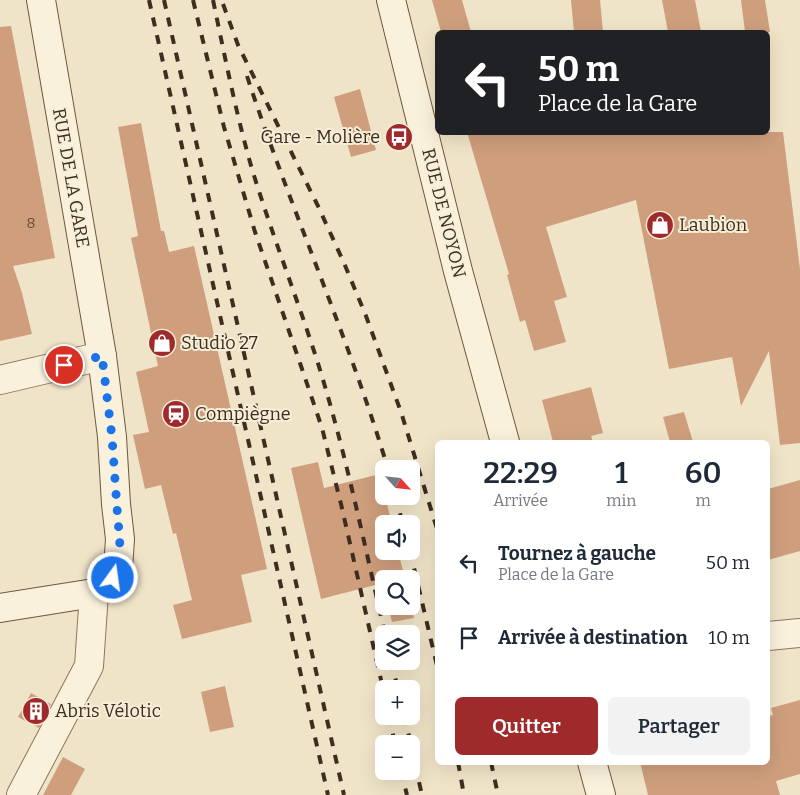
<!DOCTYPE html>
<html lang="fr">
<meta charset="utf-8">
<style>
:root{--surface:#fff;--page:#f2f2f3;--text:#1f2937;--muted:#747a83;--accent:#9e2a2b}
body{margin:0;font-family:Bitter,serif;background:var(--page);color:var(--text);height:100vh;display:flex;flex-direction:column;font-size:19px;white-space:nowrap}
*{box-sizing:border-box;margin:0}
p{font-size:16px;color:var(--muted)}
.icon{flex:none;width:28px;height:28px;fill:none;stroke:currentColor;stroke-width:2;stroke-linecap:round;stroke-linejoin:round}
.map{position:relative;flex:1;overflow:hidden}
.details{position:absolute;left:435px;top:440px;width:335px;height:325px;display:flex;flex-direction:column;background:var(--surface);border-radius:8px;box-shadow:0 5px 20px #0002}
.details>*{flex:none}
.hud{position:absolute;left:435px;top:30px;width:335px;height:105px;border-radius:8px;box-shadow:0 5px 20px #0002;background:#202124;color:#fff;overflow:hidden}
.needle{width:32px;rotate:117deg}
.fabs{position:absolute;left:375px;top:460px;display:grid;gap:10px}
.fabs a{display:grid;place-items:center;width:45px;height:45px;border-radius:8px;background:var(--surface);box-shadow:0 5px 20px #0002;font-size:25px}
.pin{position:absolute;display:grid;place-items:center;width:42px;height:42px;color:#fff;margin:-21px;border:2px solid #fff;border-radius:50%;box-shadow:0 1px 5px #0007}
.me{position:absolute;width:55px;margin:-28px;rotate:14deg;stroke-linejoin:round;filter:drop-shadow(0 0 4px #0008)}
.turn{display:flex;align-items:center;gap:18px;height:105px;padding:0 20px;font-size:22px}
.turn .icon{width:65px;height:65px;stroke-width:2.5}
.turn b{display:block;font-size:35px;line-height:42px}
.eta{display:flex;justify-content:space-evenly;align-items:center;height:85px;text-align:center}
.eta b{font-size:30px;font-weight:600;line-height:35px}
.button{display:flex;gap:10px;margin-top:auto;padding:10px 20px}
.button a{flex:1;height:58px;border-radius:8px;background:var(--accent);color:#fff;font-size:20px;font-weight:600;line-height:58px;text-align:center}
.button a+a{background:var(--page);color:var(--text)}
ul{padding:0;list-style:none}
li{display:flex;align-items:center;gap:15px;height:75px;padding:0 20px}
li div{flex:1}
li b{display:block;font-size:19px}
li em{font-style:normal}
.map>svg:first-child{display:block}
.building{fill:#cf9f7d}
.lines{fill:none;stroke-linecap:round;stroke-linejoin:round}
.street-casing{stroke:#8d765c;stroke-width:30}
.secondary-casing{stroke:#6f573f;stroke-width:30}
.street{stroke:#faf1dc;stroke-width:28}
.secondary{stroke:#faf1dc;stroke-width:28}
.rail{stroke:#3d2e20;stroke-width:4;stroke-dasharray:9 9;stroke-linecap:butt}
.route{stroke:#1a73e8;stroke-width:9;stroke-dasharray:0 16.2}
.labels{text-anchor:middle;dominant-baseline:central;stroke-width:4;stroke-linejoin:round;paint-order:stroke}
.number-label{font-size:15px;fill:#624a37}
.poi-label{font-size:18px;fill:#3d2e20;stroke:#f7eed8;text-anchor:start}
.street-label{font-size:18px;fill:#3d2e20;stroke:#f7eed8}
</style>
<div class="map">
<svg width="800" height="795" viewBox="0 0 800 795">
<rect width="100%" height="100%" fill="#f0e4c8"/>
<path class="building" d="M432,0H462L471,32H441Z
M571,0H600L603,32H574Z
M662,0H695L701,32H668Z
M741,0H765L770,32H745Z
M11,26L55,258L13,266L22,293L32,334L0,341V27Z
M360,89L376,150L351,157L334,97Z
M141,123L161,231H164L169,252L194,246L267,569L241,575L252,622L182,639L173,605L192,600L176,533L173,534L161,485L145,489L133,435L149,432L136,372L158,366L131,238L138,236L118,127Z
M467,132H783L800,269V443L780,445L769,351L741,406L732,357L669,369L636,200L546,227L567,297L554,301L566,342L534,351L525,320L520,322L507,275L509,274Z
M591,387L603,433L591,436L593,442H553L542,400Z
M684,412L693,442H670L663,417Z
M318,462L324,488L380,474L384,490V496H385L392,524H384V551H398L405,579H384V587L383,583L321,599L291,468Z
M800,480V551L768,560V489Z
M388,606H411L414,618L392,622Z
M225,686L234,727L210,732L201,692Z
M31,693L51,704L39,728L18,717Z
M800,700V774L776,781L780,795H648L640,762H768V716L773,715L771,708Z
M63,757L85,769L71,795H43Z"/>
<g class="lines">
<g class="street-casing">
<path id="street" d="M0,380L102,356
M768,636L800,633
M21,795L89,666L94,593"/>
</g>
<g class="secondary-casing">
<path id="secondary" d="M391,0L458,271L505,442
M0,608L94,593L113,578L118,569L120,539L116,504L112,437L102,356L41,0
M592,762L601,795"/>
</g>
<use href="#street" class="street"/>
<use href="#secondary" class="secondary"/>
<path class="rail" d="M149,0L328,795
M164,0L344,795
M193,0L224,127L255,232L301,366L322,428L341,504L384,693
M213,0C225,57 236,114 252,169C273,238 300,305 321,373C347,459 365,547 385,634
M223,4L238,45L318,206L344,263L366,316L401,412L438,532
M247,76C290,208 348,335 388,469
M395,496L403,524
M410,551L438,670
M391,661L398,689
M389,716L395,744
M404,716L411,744
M411,747L422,795
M458,762L464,795
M491,762L498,795
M401,771L407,795"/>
</g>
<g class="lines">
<path class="route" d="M64,365L102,356L112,437L118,522L120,539L118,569L113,578"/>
</g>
<defs>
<g id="bus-disc" transform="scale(1.4375)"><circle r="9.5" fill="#9e2a2b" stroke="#f7eed8"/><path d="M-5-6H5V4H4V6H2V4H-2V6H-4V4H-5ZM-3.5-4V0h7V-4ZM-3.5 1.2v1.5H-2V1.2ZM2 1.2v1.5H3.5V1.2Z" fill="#fff"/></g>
<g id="shop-disc" transform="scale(1.4375)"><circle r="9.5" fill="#9e2a2b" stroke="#f7eed8"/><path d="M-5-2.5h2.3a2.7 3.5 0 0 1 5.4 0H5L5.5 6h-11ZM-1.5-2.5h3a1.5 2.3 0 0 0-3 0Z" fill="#fff"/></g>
<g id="station-disc" transform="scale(1.4375)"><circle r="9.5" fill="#9e2a2b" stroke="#f7eed8"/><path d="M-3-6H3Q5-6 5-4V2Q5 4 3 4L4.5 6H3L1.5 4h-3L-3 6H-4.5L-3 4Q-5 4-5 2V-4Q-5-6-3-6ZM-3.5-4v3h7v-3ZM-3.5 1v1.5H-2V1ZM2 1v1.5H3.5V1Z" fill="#fff"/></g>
<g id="building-disc" transform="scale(1.4375)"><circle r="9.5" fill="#9e2a2b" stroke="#f7eed8"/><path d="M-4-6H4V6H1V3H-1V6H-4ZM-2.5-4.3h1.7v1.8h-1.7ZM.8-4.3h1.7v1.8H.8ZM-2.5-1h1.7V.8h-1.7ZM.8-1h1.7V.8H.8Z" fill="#fff"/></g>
</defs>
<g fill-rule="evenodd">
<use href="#bus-disc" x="399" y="137"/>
<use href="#shop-disc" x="660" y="225"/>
<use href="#shop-disc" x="162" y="343"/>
<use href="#station-disc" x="176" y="414"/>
<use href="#building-disc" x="36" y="711"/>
</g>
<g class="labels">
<g class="number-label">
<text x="31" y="223">8</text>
</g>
<g class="poi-label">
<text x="380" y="137" text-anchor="end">Gare - Molière</text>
<text x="679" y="225">Laubion</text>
<text x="181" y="343">Studio 27</text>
<text x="195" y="414">Compiègne</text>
<text x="55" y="711">Abris Vélotic</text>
</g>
<g class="street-label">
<text transform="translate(71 178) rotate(80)">RUE DE LA GARE</text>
<text transform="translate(444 213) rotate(76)">RUE DE NOYON</text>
</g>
</g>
</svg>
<div class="fabs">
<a><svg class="needle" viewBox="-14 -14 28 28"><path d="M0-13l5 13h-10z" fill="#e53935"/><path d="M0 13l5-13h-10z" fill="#747a83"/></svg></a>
<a><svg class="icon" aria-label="sound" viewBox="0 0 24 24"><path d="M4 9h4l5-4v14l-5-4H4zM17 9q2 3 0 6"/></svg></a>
<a><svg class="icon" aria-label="search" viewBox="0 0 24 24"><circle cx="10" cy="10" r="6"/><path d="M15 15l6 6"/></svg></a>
<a><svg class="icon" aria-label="layers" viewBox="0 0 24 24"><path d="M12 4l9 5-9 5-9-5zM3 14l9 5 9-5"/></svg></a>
<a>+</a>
<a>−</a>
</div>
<div class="pin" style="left:64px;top:365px;background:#d93025"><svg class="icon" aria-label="arrive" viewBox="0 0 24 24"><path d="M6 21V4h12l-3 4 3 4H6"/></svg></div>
<svg class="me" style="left:113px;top:578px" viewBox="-20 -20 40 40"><circle r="17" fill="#1a73e8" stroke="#fff" stroke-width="3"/><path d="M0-11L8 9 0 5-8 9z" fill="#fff"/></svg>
<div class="hud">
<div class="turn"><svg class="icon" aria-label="left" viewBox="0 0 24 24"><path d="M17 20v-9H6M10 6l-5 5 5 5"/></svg><div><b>50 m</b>Place de la Gare</div></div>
</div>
<section class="details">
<div class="eta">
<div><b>22:29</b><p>Arrivée</p></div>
<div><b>1</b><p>min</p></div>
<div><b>60</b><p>m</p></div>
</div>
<ul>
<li><svg class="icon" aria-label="left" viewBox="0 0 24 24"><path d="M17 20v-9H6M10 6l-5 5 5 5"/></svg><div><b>Tournez à gauche</b><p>Place de la Gare</p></div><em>50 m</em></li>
<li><svg class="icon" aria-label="arrive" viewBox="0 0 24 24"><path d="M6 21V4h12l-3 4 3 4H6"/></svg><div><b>Arrivée à destination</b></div><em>10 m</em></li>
</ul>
<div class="button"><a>Quitter</a><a>Partager</a></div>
</section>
</div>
